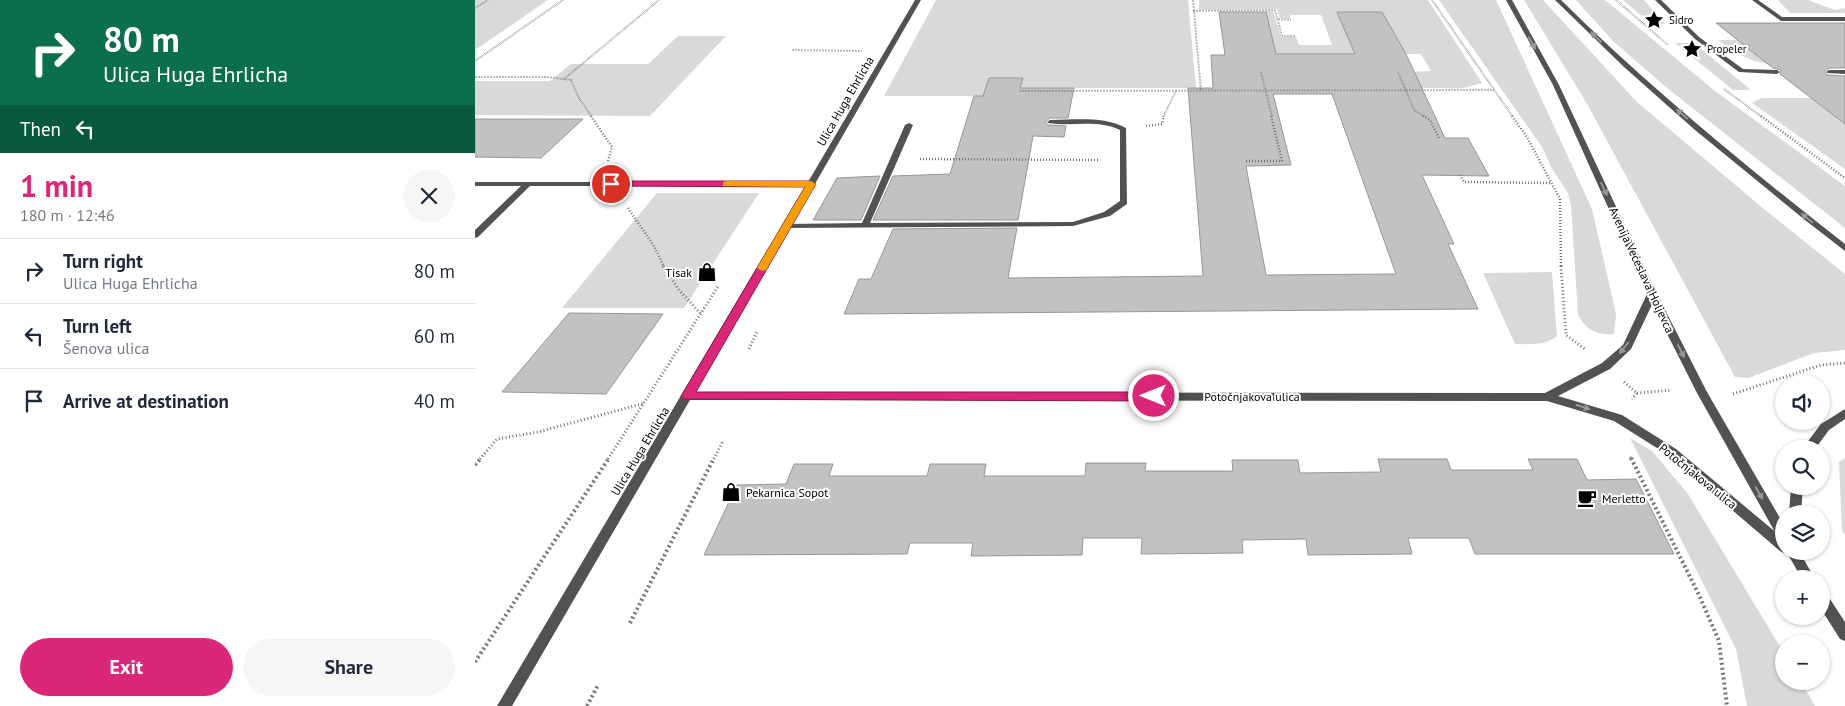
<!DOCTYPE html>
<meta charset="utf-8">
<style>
:root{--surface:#fff;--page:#f6f6f7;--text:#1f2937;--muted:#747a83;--line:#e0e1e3;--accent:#db2777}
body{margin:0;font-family:"PT Sans",sans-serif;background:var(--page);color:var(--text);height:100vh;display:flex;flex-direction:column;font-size:19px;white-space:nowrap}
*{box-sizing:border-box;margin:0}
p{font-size:16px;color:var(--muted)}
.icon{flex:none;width:28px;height:28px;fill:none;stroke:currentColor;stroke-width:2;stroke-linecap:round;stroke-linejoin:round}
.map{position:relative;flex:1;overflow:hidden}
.details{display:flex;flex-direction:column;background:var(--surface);width:475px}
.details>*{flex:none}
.guide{background:#0b6e4f;color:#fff;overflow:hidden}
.buttons{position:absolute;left:1300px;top:375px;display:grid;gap:10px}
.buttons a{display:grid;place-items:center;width:55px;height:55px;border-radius:50%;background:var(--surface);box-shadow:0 1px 4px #0004;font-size:25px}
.pin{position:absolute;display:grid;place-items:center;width:42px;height:42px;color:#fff;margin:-21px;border:2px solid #fff;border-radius:50%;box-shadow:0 1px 5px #0007}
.me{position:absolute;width:55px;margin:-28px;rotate:270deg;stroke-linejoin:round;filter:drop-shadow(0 0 4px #0008)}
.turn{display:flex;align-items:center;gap:18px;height:105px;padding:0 20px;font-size:22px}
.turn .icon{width:65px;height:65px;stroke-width:2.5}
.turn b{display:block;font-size:35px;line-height:42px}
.then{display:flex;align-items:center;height:48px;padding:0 20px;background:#0003;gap:10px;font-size:19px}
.round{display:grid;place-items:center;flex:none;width:52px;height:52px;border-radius:26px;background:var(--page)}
.head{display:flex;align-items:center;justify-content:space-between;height:85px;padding:0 20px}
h1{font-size:30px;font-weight:600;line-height:38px;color:var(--accent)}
.primary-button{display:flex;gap:10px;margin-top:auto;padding:10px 20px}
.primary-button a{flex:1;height:58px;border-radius:30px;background:var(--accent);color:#fff;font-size:20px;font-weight:600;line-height:58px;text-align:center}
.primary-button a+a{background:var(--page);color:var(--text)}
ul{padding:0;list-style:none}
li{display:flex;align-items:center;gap:15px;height:65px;padding:0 20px;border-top:1px solid var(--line)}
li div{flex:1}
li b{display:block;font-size:19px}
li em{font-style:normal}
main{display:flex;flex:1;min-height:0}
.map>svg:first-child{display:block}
.green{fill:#d9d9d9}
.building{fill:#c2c2c2;stroke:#969696;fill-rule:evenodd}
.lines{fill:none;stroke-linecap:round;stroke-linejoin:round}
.path-far3{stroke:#747474;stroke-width:2;stroke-dasharray:0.5 1;stroke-linecap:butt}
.path-far2{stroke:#747474;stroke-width:2.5;stroke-dasharray:1 2;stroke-linecap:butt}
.path-far1{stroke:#747474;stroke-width:3;stroke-dasharray:1 2.5;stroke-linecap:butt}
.path{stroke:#747474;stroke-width:4;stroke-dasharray:2 3;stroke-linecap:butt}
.service{fill:#525252;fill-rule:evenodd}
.minor{fill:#525252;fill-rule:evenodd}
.tertiary{fill:#525252;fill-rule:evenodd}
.oneway{fill:#979797}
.route{fill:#db2777;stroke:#8e194d}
.slow{fill:#f59e0b}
.labels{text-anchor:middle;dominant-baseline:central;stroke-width:4;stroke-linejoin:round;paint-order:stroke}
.far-poi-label{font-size:11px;fill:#000;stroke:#fff;text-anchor:start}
.street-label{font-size:12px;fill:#000;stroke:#fff}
.poi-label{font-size:12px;fill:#000;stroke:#fff;text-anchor:start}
</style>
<main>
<section class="details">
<div class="guide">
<div class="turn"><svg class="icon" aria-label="right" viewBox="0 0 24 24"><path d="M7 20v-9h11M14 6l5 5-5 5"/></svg><div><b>80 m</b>Ulica Huga Ehrlicha</div></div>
<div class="then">Then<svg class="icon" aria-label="left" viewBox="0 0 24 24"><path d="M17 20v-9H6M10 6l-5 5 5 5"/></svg></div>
</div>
<div class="head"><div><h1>1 min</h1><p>180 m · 12:46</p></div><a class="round"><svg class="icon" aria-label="close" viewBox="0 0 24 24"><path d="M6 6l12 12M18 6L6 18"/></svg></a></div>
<ul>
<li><svg class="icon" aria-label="right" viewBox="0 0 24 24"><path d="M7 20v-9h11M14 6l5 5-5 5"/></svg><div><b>Turn right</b><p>Ulica Huga Ehrlicha</p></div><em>80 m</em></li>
<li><svg class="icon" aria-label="left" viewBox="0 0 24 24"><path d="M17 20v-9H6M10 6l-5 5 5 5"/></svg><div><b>Turn left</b><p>Šenova ulica</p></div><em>60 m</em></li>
<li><svg class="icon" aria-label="arrive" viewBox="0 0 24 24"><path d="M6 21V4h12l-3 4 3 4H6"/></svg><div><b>Arrive at destination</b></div><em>40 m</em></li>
</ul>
<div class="primary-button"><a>Exit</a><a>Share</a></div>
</section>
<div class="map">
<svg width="1370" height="706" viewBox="0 0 1370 706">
<rect width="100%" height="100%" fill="#fff"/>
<path class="green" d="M0,0H73L0,50Z
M461,0H713L721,88H545L548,78H514L508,96H409Z
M724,0H953L1007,83L988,88H936L928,72L956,71L946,54H929L907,12H863L881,54H801L790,11H798L806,37H821L824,45H857L846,15H815L816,19L805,18L802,9L724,10Z
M964,0H1021L1117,209L1141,314L1139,334C1123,336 1109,329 1103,314L1096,206L1093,193L1076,167L1067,147Z
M1049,0H1068L1162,102L1289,209L1370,274V350L1339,353L1273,378L1260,377L1111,102Z
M1101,0H1130L1240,91L1370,186V228L1192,88L1138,41Z
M1148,0H1169L1190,24L1177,25Z
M1303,0H1333L1360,10L1370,8V13H1315Z
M203,36H251L175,116L0,115V81H75L96,64H173Z
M1243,40H1262L1293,64C1273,61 1259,52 1243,40Z
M1200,43H1219L1276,90H1258Z
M1286,98H1336L1349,108L1370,119V169L1277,103Z
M182,193H284L209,308H87Z
M1077,272L1082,336C1070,346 1055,344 1040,344L1008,273Z
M1155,438L1177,451L1213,494L1309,653V681H1326L1340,706H1272L1261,649Z
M1370,458V535L1367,531L1364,462Z"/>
<path class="building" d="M744,12H791L801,54H880L862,12H907L931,54L970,138H993L1014,176L947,175L979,244H973L1003,309L369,314L384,279H396L418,229L542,228L533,278L728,276L713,88H738L736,55H750ZM798,94H857L921,274L791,275L771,166L816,165Z
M1241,23H1370V68H1354L1350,71L1352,75L1370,76V124L1305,74L1306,70L1298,68Z
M514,78H548L545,88H599L593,118H575L570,122L573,125L591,126L589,137L558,136L543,220H398L418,176L475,174L499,96H508Z
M0,119H108L66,158L0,157Z
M405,176L386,220H338L362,178Z
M94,313L188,314L131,394L27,392Z
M903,459H972L976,470H1058L1053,459H1102L1112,480L1161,479L1199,554H1000L994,538H933L937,554L833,555L831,539L767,540L768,553L666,554L667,538H608L607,555L496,556L498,543H435L432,554L229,555L262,485L311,484L319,464H358L354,476H452L455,464H511L509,476H610L611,463H671L670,471H758L757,460H823L825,473L906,472Z"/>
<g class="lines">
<path class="path-far3" d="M718,0L726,91
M957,0L1038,117
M1141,0L1193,45
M0,8L13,0
M718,11L800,10L807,36H821
M803,19L816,20
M317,50L387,51
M0,61L88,0
M786,72L797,117
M923,72L939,110L950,117
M0,77H72L96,80L104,98L117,117
M89,79L184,0
M1249,89L1287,117
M544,91L1019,90
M688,117L701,91"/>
<path class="path-far2" d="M116,116L137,147L133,161
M948,116L955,120L964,138
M1037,116L1053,139L1085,199L1086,267
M1286,116L1370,178
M671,126L687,124L689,116
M445,159L624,160
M771,161H807L796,116
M985,175L989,182L1076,183
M153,208L179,246L189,267"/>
<path class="path-far1" d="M188,266L204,290L226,314
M1086,266L1091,335L1110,349
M274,349L282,332
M1149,382L1162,393L1157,399
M1162,393L1197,390
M1258,394L1346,365L1370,363
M1155,457L1156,459
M5,459L22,439L63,432L170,403
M133,459L244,285
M239,459L248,441"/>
<path class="path" d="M1156,458L1224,595L1244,641L1252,706
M0,465L6,458
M155,623L239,458
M0,662L134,458
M112,706L123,685"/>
<path class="service" d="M1180,0H1186L1224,37L1268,69L1302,70L1305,72L1302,74L1264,72L1220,39Z
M1277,0H1283L1307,17H1370V21H1306Z
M1354,70H1370V74L1352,73V71Z
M575,120C601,120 628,116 651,128L652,204L635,216L598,226L311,228L307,226L311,224L387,223L430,125L434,123L438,125L395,223L598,222L629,212L645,201V130C622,119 597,127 573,123L572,122Z"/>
<path class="minor" d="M440,0H446L220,392L1070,393L1127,363L1148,345L1172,294L1177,291L1182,294L1156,349L1135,369L1083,396L1147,415L1201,449L1309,539V551H1313L1309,553L1305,551L1193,455L1139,421L1072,401L215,400L37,706H22L330,186H55L3,237L0,238V230L46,186H0V182H333Z
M1370,409V419L1354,430L1340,449H1327L1346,424Z
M1316,486H1328L1326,514H1314Z"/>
<path class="tertiary" d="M1031,0H1037L1084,85L1182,294L1232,392L1309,525V542L1305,541L1222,393L1172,294L1078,85Z
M1080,0H1086C1175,88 1272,167 1370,244V251L1330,220L1220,130L1149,67Z
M1311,551H1324L1340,579H1327Z
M1346,591L1351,593L1370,622V641L1365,639L1346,609Z"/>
</g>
<defs><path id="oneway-solid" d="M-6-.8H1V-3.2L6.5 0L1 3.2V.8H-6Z" transform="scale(1.25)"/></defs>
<g class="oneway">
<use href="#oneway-solid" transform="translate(1121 37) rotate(-136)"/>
<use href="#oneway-solid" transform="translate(1057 43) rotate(61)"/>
<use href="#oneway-solid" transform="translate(1207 114) rotate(-139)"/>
<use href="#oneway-solid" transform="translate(1129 189) rotate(65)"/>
<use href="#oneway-solid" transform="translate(1332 218) rotate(-141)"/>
<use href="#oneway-solid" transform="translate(1149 348) rotate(129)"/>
<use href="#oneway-solid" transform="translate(1206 351) rotate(63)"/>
<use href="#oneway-solid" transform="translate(1108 407) rotate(17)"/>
<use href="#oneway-solid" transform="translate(1284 493) rotate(60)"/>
</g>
<path class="route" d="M136,181H336L341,184L221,392H679L685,396L679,401L208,399L206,396L208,393L330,187L133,186L132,184Z"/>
<path class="slow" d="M251,181H336L341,184L291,270L287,271L282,268L330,187L248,186V182Z"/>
<defs>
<g id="sight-bare" transform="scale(1.5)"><path d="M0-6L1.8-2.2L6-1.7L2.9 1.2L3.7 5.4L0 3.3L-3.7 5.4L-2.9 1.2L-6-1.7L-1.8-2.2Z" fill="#000" stroke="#fff" stroke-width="2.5" paint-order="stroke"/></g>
<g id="shop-bare" transform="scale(1.5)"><path d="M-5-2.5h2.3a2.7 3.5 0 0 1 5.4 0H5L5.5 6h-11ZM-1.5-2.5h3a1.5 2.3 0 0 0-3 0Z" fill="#000" stroke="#fff" stroke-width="2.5" paint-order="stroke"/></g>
<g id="cafe-bare" transform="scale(1.5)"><path d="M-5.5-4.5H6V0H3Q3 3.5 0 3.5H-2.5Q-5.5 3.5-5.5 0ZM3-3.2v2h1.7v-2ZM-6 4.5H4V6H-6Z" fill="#000" stroke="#fff" stroke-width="2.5" paint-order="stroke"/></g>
</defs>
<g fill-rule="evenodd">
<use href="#sight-bare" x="1179" y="20"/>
<use href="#sight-bare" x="1217" y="49"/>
<use href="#shop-bare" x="232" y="272"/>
<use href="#shop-bare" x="256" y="492"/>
<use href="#cafe-bare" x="1112" y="498"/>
</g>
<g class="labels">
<g class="far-poi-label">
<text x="1194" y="20">Sidro</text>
<text x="1232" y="49">Propeler</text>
</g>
<g class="street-label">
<text transform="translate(370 101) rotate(-60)">Ulica Huga Ehrlicha</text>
<text transform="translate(1167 270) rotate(65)">Avenija Većeslava Holjevca</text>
<text x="777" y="396">Potočnjakova ulica</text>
<text transform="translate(165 451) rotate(-59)">Ulica Huga Ehrlicha</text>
<text transform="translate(1223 476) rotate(39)">Potočnjakova ulica</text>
</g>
<g class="poi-label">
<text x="217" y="272" text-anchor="end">Tisak</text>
<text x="271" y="492">Pekarnica Sopot</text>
<text x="1127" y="498">Merletto</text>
</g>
</g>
</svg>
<div class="buttons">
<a><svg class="icon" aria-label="sound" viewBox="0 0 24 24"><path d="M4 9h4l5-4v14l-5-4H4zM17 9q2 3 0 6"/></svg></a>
<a><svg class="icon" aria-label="search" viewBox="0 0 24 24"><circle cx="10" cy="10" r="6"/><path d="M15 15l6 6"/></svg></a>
<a><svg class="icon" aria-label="layers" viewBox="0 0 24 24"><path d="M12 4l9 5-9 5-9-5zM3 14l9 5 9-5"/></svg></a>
<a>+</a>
<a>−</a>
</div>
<div class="pin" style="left:136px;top:184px;background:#d93025"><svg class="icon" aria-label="arrive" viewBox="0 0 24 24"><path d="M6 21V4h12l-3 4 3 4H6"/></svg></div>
<svg class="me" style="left:679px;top:396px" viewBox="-20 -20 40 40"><circle r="17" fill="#db2777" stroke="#fff" stroke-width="3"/><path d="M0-11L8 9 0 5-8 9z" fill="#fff"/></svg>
</div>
</main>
